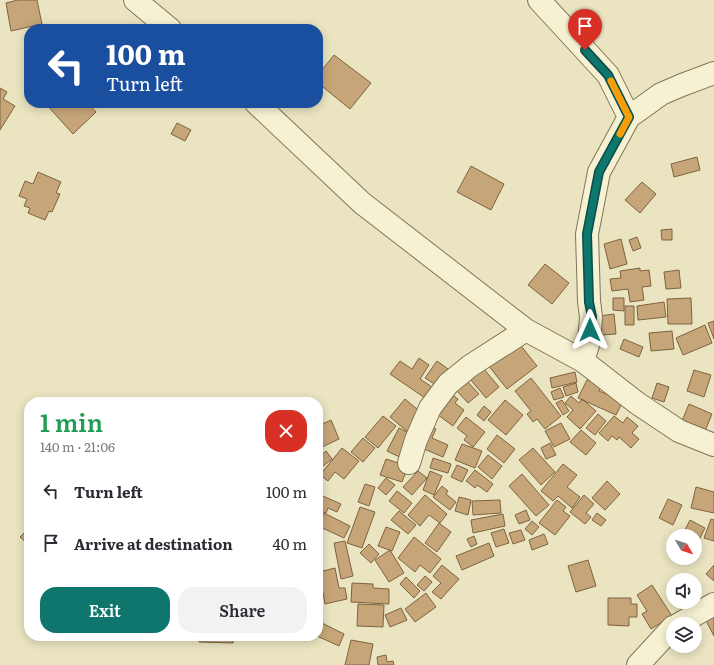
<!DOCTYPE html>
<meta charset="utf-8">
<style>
:root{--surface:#fff;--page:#f2f2f3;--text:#2b2b33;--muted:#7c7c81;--accent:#0f766e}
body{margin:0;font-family:Literata,serif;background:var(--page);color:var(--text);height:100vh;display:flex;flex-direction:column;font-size:15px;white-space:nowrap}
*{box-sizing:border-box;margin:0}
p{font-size:13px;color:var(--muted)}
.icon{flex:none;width:22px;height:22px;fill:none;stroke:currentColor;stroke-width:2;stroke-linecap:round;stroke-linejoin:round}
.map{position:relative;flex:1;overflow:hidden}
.details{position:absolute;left:24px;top:397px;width:299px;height:244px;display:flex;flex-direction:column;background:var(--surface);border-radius:16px;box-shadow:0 2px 10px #0003}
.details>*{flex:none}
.guide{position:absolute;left:24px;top:24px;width:299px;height:84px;border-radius:16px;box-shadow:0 2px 10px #0003;background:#1a4fa0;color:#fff;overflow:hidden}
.needle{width:26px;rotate:129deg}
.tools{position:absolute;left:666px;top:529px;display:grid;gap:8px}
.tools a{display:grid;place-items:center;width:36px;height:36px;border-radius:50%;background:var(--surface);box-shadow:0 2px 10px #0003;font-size:20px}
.pin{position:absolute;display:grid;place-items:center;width:34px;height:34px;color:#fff;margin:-41px -17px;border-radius:50% 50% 50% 0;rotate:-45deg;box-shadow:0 0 4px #0007}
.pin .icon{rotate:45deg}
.me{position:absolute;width:44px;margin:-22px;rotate:0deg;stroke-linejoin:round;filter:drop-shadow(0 0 3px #0008)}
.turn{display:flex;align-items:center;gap:14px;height:84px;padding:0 16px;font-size:18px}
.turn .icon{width:52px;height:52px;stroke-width:2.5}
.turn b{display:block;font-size:28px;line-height:34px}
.round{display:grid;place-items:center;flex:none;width:42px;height:42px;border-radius:16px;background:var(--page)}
.head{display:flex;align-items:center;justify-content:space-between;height:68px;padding:0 16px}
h1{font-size:24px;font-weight:600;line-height:30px;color:#1e9e55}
.primary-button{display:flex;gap:8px;margin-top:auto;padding:8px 16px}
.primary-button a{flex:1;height:46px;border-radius:16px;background:var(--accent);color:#fff;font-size:16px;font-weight:600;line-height:46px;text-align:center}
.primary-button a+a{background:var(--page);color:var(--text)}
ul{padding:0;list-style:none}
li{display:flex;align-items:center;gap:12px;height:52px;padding:0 16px}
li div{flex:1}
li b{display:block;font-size:15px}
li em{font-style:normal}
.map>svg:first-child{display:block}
.building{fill:#c6a578;stroke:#7f6341}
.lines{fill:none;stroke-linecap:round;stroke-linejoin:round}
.minor-casing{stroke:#827559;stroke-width:24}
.minor{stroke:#f6f1d2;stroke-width:22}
.route-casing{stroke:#0a4d48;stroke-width:10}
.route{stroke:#0f766e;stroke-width:7}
.slow{stroke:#f59e0b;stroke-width:7}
</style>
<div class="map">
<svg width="714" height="665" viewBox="0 0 714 665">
<rect width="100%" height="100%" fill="#eae4c0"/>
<path class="building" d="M18,0H37L42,24L11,31L6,3Z
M334,55L371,83L350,109L318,83V75Z
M0,88L7,92L3,99L15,106L0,130Z
M45,103H88L96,112L73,134Z
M177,123L191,130L185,141L171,134Z
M697,157L700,170L674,177L671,164Z
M471,166L504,184L491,210L457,192Z
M38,172L61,182L56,193L60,194L52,212L49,211L45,220L28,213L30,208L24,206L27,199L19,196L25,181L33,184Z
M642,182L656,194L640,213L625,200Z
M672,229V240H662L661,230Z
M637,237L641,248L633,251L629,240Z
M621,239L627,264L610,269L604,244Z
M545,264L569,283L552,304L528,285Z
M640,268V271L649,270L651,286L642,287L644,300L630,302L628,289L612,291L610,279L621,278L620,271Z
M679,270L681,288L666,289L664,272Z
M613,298H624V311L613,310Z
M691,298L692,324H668L667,299Z
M664,302L666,317L638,320L637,306Z
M625,306H634V325H625Z
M614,314L616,334L601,335L599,316Z
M714,321V339L708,323Z
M705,325L712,343L683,355L676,338Z
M672,331L674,349L651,351L649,333Z
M624,339L643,347L639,357L620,349Z
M518,342L537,366L507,389L488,365Z
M419,358L429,365L420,379L435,389L428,400L390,374L400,361L412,369Z
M437,361L451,371L439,387L425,378Z
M483,368L499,387L486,398L470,379Z
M694,370L711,375L704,397L687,391Z
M575,372L577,382L552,388L550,378Z
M531,378L561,416L545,429L537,419L533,422L527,414L531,411L515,391Z
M466,380L479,394L468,403L455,389Z
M587,380L601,386L599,391L623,401L616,415L578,398Z
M576,383L578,392L566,396L563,387Z
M657,383L669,387L664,402L652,398Z
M560,388L564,397L554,400L551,392Z
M448,392L458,399L455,403L464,410L453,426L434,412Z
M571,396L579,403L582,399L596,411L580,429L567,417L573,410L565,403Z
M405,399L424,415L409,433L390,417Z
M505,400L523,415L506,435L488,420Z
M562,400L569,411L563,415L556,403Z
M689,404L712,414L705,431L682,421Z
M484,406L491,412L484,421L477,415Z
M598,414L606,421L595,435L586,428Z
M383,416L396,426L378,448L365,437Z
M614,416L623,423L627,417L638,426L632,433L639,439L631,448L619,437L617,440L612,436L608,441L599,433Z
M466,417L485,432L473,447L464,440L467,436L457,428Z
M331,420L339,439L320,448L318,443V426Z
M561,423L570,439L554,447L545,431Z
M426,425L436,429L432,438L448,445L443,457L417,446Z
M399,428L413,435L406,460L387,451Z
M581,430L596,443L586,455L570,442Z
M497,435L515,449L504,463L487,449Z
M363,438L375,448L363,462L351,452Z
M550,443L556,455L546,459L541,448Z
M462,444L482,451L475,468L455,460Z
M342,448L359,461L344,479L335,472L328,481L320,475Z
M533,448L555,472L541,485L519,460Z
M326,451L332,459L318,470V458Z
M488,455L502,466L492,479L478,467Z
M433,458L451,464L448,473L430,468Z
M386,459L408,466L402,482L380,475Z
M563,464L577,475L567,487L580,497L572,508L558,496L553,501L541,491Z
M457,465L468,470L462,482L451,477Z
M475,470L493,484L487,492L477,485L475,488L466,481Z
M418,471L427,478L412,495L403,487Z
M430,471L442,476L434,495L423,490Z
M522,474L549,505L536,516L509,486Z
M386,478L395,485L386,495L378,488Z
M607,481L620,494L605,510L592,498Z
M365,484L375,487L369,506L358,502Z
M442,486L448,491L446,494L456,502L450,510L433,497Z
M696,487L714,492V513L691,508Z
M397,491L412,503L404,513L389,501Z
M318,494L341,504L337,512L328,508L326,513L318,510Z
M425,495L447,514L440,523L429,515L420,526L408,515Z
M584,495L594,504L586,513L591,517L585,524L570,512Z
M459,497L471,500L468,515L455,511Z
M668,499L682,505L673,525L659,518Z
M500,500L501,513L473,515L472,501Z
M557,500L566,507L563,511L570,516L555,535L539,523Z
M360,507L375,512L362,548L347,543Z
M526,510L530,520L519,524L515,515Z
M399,511L416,525L408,534L391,520Z
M324,513L350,526L344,538L318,526Z
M597,513L606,520L601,526L592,520Z
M503,514L505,526L473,533L471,520Z
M711,519L714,520V541L704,538Z
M690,520L705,528L699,540L695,538V536H691L684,532Z
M532,521L539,527L532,535L525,529Z
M439,523L451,532L437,552L425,543Z
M386,527L400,532L392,551L378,546Z
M29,528V545L20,537Z
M504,529L509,543L496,547L491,533Z
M521,530L525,540L513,544L509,533Z
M544,534L548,544L532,550L529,540Z
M474,536L477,544L471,547L467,539Z
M414,537L441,559L430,573L420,565L415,572L398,558Z
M345,541L353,576L341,579L334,543Z
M489,543L494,556L462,570L456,556Z
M369,544L379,554L371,563L360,553Z
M390,550L404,573L389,582L375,560Z
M588,560L596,586L576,592L568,566Z
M442,565L459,579L441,599L432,592L441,583L433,576Z
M714,565V581L706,574Z
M335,568L339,588H345L347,599L325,604L319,572Z
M425,576L432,582L424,591L417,585Z
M406,577L420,591L414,598L400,584Z
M352,583L373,584V588L389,589V604L351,602Z
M652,585L672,616L651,629L642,614L647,611L637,595Z
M426,593L436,607L415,622L405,609Z
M608,598H631V604H637V617H629V626L608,625Z
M358,604L384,605L383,627L357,626Z
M401,608L407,620L390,627L385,615Z
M714,611V636L704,617Z
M318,621L344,634L339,646L317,636Z
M200,636H233V643L199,642Z
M351,640L373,644L369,665H345Z
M386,655L387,662L393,661L394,665H378L377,657Z"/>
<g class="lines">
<g class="minor-casing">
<path id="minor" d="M135,0L170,29
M539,0L608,75L629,117
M256,103L362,203L526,330L583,361L637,403L679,431L714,445
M583,361L589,342L591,317L589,301L587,234L599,172L629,117L661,94L682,85L714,73
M409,463L416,440L430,408L448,384L470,366L526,330
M679,624L714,604
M638,665L673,627"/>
</g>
<use href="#minor" class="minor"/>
</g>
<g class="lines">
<g class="route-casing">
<path id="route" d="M585,50L608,75L629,117L599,172L587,234L589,302L592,317L590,330"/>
</g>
<use href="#route" class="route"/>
<path class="slow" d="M611,81L629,117L620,134"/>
</g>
</svg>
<div class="tools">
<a><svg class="needle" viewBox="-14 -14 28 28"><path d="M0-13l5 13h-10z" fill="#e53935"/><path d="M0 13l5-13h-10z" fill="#7c7c81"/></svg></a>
<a><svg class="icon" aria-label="sound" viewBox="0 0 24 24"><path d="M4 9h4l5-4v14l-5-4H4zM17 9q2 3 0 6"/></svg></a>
<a><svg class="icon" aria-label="layers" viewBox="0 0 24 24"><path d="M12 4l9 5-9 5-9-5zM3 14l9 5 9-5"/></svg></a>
</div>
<div class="pin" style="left:585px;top:50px;background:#d93025"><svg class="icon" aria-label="arrive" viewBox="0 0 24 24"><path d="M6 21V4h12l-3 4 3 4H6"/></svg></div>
<svg class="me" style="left:590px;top:330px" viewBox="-20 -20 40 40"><path d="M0-17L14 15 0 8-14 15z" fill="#0f766e" stroke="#fff" stroke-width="4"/></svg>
<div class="guide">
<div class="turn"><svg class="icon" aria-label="left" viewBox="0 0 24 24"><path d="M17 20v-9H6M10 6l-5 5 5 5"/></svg><div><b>100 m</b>Turn left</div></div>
</div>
<section class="details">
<div class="head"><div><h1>1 min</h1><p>140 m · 21:06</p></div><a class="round" style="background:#d93025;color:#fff"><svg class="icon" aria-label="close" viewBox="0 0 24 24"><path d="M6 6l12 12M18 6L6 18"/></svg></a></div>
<ul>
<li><svg class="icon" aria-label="left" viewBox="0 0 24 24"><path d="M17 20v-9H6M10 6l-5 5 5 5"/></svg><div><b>Turn left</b></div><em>100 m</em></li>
<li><svg class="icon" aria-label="arrive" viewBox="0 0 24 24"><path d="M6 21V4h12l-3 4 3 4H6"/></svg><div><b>Arrive at destination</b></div><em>40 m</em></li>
</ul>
<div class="primary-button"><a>Exit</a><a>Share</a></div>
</section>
</div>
